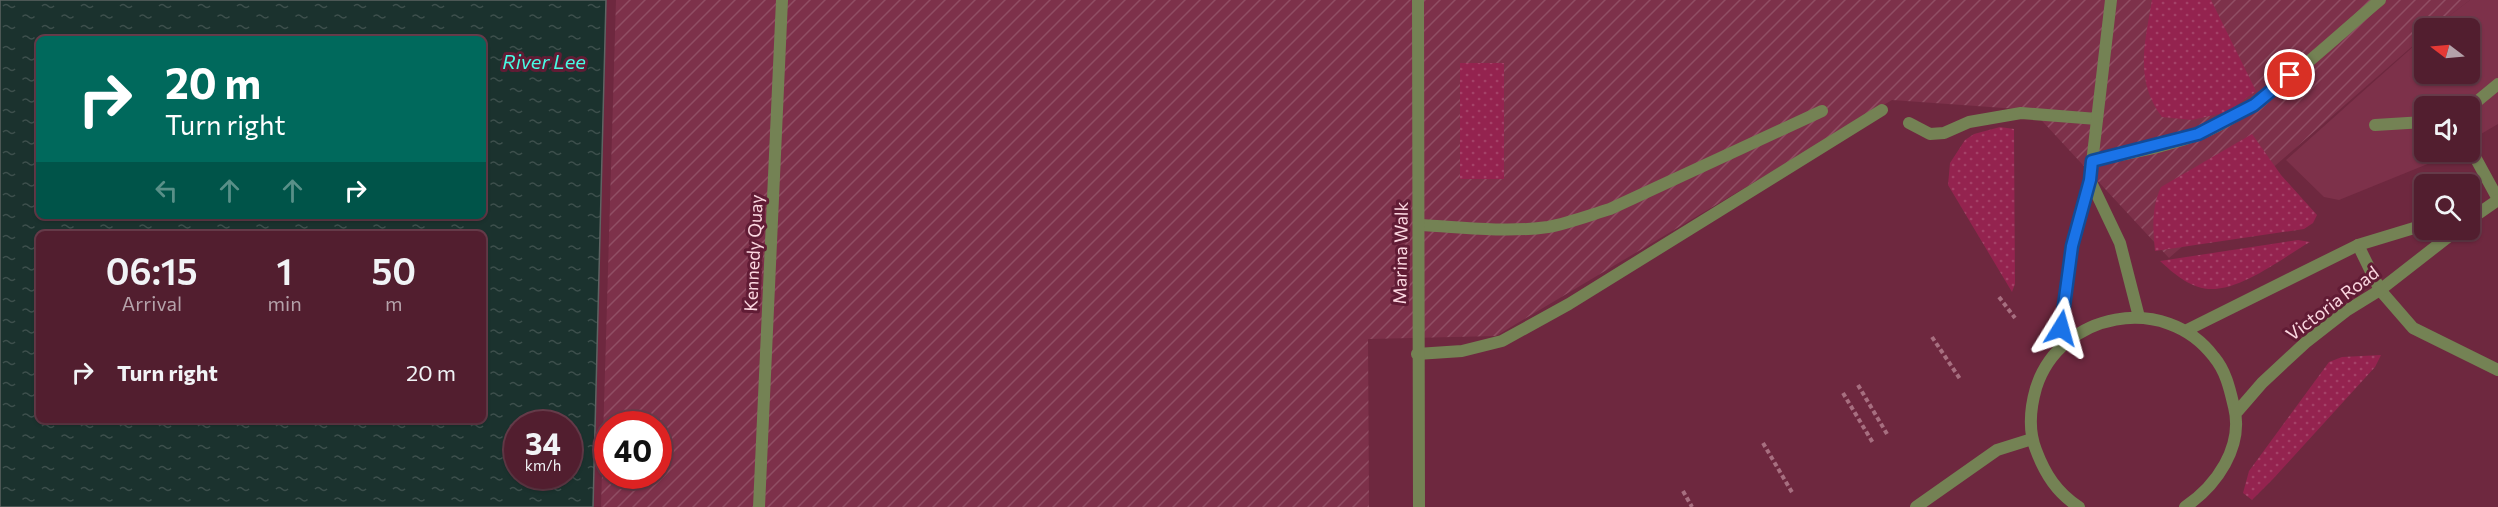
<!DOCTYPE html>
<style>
:root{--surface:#521e2f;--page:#5c2b3b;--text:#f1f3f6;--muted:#b5a2aa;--line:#683c4b}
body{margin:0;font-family:Commissioner,sans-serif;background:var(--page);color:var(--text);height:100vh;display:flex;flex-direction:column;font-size:22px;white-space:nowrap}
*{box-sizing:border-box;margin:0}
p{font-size:20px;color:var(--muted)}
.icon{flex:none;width:33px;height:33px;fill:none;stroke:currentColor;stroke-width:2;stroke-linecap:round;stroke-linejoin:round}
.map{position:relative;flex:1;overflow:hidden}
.sheet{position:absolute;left:36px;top:231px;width:450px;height:192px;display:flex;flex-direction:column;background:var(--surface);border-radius:9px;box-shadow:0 2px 4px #0004,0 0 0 2px var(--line)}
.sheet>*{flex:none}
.banner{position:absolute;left:36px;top:36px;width:450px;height:183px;border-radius:9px;box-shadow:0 2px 4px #0004,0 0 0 2px var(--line);background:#00695c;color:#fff;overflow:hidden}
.needle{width:39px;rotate:286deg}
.fabs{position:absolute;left:2414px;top:18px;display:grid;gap:12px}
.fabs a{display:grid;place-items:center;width:66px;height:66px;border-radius:9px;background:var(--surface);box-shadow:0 2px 4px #0004,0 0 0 2px var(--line);font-size:30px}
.speed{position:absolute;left:504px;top:411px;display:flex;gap:12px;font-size:30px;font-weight:700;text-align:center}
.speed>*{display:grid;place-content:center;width:78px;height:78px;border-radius:50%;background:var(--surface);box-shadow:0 2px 4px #0004,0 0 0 2px var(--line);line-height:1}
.speed small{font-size:15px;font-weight:400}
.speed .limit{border:9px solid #d22;background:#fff;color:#111}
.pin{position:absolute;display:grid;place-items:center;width:51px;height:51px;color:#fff;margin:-26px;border:3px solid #fff;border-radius:50%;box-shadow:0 2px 6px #0007}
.me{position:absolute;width:66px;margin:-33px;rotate:8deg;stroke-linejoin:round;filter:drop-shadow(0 0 4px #0008)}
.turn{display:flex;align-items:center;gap:21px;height:126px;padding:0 30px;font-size:27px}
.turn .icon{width:78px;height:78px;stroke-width:2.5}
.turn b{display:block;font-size:42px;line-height:51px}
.lanes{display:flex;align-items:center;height:57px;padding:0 30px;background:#0003;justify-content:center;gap:30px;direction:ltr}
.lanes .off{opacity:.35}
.eta{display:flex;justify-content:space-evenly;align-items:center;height:102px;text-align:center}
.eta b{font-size:36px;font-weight:600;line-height:42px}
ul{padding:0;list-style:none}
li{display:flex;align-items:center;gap:18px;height:78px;padding:0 30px}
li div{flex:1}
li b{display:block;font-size:22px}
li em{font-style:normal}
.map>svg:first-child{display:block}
.built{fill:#7d314a}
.industrial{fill:url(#industrial-furrows);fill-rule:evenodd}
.grass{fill:url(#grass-dots)}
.water{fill:url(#water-ripples);stroke:#5e6463;stroke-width:1.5;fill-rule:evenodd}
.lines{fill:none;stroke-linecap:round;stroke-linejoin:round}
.path{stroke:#a76f80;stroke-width:4;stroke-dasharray:4.5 3;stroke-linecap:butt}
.service{stroke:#748254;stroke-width:12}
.minor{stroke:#748254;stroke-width:12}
.tertiary{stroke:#748254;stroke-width:12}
.route-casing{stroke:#114b97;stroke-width:15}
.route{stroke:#1a73e8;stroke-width:10}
.labels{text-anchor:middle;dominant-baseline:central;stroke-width:6;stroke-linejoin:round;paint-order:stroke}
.street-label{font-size:18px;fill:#fbd7e0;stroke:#611c35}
.water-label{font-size:20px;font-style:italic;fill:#47fce4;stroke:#611c35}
</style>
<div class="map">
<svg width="2498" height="507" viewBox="0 0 2498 507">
<defs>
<pattern id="industrial-furrows" width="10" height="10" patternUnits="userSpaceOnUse" patternTransform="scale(1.5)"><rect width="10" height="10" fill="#7d314a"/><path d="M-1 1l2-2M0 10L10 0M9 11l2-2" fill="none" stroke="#904e64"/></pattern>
<pattern id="grass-dots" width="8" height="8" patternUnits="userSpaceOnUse" patternTransform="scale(1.5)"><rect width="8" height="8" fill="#94234f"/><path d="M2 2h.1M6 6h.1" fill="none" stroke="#a44268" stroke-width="1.8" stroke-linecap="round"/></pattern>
<pattern id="water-ripples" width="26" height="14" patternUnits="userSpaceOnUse" patternTransform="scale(1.5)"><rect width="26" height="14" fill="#1b322e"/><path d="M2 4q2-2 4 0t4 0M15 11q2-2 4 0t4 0" fill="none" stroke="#3d4f4c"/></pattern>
</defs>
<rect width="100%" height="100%" fill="#6e283f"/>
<path class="built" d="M2470,0H2498V124L2469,141V106H2424V152H2451L2435,161L2339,200L2324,197L2286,160L2424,37V74H2469V28H2433Z"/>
<path class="industrial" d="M616,0H2470L2433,28H2424V36L2169,258L2032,110L1892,100L1496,336L1368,339L1369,507H601ZM608,424H658V476H608Z"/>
<path class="grass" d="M2152,0H2211L2256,91L2227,112L2192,120L2162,117C2134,80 2145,42 2152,0Z
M1460,63H1504V179H1460Z
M2000,127L2014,129L2015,284L2012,292L1948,185L1950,163L1965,140L1974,134Z
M2252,134L2281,175L2317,215L2313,223L2304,229L2155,251C2153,228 2151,209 2161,187Z
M2298,240L2310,242C2282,258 2241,291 2208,289C2189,287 2173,273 2160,261Z
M2381,355L2375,367L2273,479L2252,500L2243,493L2249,471L2329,362L2342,357Z"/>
<path class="water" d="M0,0H606L593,507H0ZM39,39H483V216H39ZM39,234H483V420H39ZM518,424H568V476H518Z"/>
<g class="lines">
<path class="path" d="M1999,297L2015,318
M1932,337L1960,379
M1858,385L1887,434
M1843,393L1873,443
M1763,443L1793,494
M1683,491L1692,507"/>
<path class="service" d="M2469,108L2498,84
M1909,123L1930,134L1944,133L1969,122L2021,113L2097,119
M2375,125L2424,122
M2469,146L2498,199
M2092,161C2128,153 2166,147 2200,134C2264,108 2326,45 2380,0
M1419,225C1462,227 1506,233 1548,227C1569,223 1590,215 1610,209L1822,111
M1417,354L1462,351L1502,341L1569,304L1882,110"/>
<path class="minor" d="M1418,0L1419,507
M2358,245L2380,290L2413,328L2498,370
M759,507L782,0"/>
<path class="tertiary" d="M2090,180L2120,243L2139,317
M2469,220L2498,200
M2185,331L2358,245L2424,225
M2059,348L2072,246L2090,180L2111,0
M2236,413L2262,383L2305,343L2346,311L2380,290L2457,230
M1916,507L1997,450L2032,439
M2079,507C2057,493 2045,474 2036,450C2028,430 2030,409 2036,388C2060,312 2165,292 2214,357C2226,371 2230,390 2234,407C2244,447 2216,486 2185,507"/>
</g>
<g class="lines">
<g class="route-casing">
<path id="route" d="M2061,328L2072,246L2090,180L2092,161L2198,134L2254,105L2290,75"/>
</g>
<use href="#route" class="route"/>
</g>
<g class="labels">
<g class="street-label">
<text transform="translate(753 253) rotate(-87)">Kennedy Quay</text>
<text transform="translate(1400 253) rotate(-89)">Marina Walk</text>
<text transform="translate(2332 303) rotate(-37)">Victoria Road</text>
</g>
<g class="water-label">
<text x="544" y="61">River Lee</text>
</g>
</g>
</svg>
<div class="fabs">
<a><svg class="needle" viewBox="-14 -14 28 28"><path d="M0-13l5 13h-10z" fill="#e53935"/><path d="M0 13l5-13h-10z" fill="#b5a2aa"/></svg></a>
<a><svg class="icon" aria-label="sound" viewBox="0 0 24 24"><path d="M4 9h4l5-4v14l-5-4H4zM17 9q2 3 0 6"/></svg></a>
<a><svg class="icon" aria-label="search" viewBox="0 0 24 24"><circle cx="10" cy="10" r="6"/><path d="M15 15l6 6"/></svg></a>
</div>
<div class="speed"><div>34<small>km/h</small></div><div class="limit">40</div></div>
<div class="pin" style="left:2290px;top:75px;background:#d93025"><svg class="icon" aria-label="arrive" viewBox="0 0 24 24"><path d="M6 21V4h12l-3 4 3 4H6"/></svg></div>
<svg class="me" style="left:2061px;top:328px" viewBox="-20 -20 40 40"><path d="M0-17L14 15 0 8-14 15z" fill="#1a73e8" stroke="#fff" stroke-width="4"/></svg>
<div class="banner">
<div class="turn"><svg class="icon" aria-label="right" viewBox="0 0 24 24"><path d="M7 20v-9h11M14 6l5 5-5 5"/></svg><div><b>20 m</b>Turn right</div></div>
<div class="lanes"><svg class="icon off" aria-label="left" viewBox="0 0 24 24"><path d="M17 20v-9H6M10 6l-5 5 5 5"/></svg><svg class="icon off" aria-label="ahead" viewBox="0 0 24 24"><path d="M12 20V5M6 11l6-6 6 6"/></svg><svg class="icon off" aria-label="ahead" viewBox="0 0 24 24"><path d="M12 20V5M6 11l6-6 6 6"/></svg><svg class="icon" aria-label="right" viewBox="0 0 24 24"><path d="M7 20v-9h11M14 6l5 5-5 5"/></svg></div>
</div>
<section class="sheet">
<div class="eta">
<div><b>06:15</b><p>Arrival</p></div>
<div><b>1</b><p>min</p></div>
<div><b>50</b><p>m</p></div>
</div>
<ul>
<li><svg class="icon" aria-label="right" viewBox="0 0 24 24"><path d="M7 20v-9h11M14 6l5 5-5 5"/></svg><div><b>Turn right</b></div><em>20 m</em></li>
</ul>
</section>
</div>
